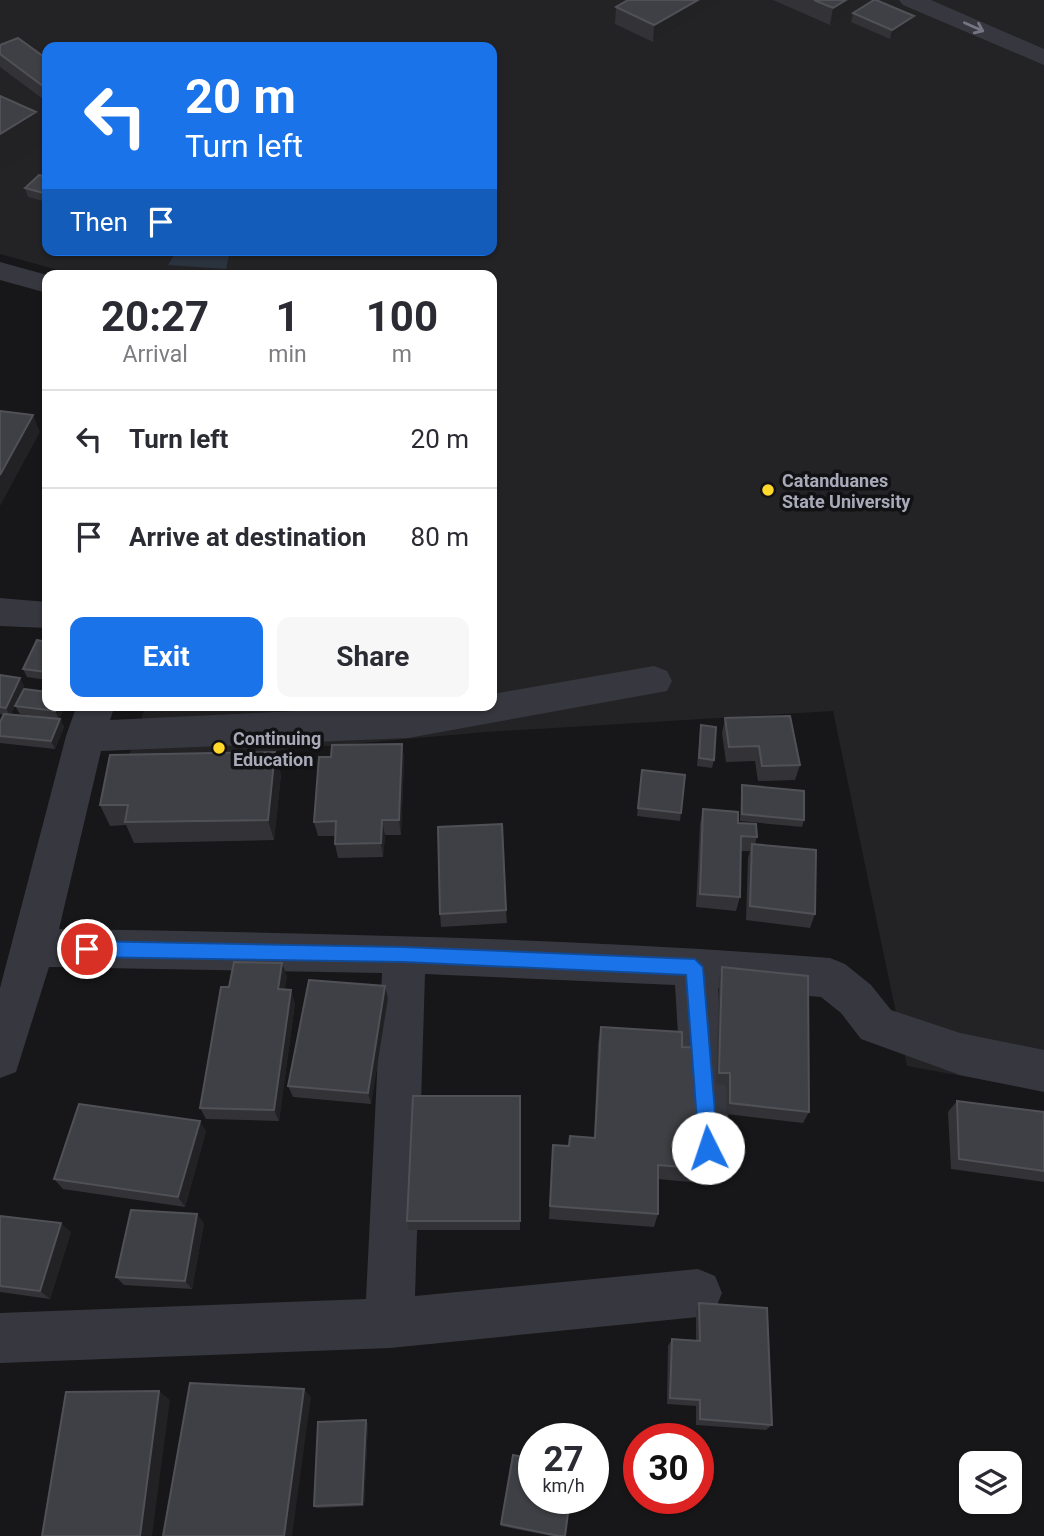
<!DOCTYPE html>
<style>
:root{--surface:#fff;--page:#f7f7f7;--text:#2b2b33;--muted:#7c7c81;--line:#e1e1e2;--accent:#1a73e8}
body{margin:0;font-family:Roboto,sans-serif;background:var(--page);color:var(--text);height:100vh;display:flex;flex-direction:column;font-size:26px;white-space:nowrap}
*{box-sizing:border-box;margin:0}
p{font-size:23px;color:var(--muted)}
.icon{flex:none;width:38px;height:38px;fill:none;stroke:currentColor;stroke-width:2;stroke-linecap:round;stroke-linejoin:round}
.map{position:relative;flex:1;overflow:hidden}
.panel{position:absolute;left:42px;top:270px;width:455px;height:441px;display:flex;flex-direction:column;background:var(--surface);border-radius:14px;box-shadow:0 2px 5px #0004}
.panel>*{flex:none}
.guide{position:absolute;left:42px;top:42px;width:455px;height:214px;border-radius:14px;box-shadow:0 2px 5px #0004;background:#1a73e8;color:#fff;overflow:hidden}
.fabs{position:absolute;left:959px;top:1451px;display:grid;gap:14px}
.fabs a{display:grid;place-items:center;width:63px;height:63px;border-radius:14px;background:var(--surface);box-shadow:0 2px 5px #0004;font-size:35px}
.speed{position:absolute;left:518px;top:1423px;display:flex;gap:14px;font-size:35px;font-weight:700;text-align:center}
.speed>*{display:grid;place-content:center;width:91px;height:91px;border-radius:50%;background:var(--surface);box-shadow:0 2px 5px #0004;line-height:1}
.speed small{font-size:18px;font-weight:400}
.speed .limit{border:10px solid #d22;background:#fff;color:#111}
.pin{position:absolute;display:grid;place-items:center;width:60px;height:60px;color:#fff;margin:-30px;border:4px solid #fff;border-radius:50%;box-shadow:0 2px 7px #0007}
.me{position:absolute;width:77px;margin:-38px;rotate:356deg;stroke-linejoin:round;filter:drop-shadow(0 0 5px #0008)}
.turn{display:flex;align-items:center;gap:24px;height:147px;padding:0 28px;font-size:32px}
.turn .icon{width:91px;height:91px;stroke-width:2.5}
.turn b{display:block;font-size:49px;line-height:60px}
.then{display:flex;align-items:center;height:66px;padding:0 28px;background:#0003;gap:14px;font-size:26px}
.eta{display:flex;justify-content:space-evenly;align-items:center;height:119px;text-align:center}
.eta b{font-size:42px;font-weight:700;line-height:49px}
.button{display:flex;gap:14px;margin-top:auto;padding:14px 28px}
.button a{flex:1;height:80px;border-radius:14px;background:var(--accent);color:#fff;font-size:28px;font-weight:700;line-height:80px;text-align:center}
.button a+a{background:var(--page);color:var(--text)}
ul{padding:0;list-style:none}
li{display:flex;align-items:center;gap:21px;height:98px;padding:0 28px;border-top:2px solid var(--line)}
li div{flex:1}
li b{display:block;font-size:26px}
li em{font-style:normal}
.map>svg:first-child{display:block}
.built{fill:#232326;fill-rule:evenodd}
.water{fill:#2b333f}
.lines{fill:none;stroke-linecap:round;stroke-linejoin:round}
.minor{fill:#37373f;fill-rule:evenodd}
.wall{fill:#333337}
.shaded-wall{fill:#222225}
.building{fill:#3f4045;stroke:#505057;stroke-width:2}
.oneway{stroke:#757683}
.route{fill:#1a73e8;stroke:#114b97;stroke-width:2}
.poi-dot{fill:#ffd929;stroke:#121214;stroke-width:2.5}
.labels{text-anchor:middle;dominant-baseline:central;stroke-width:7;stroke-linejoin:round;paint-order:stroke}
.poi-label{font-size:18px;font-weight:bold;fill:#a8aaba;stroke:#121214;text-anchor:start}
</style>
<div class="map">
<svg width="1044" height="1536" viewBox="0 0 1044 1536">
<rect width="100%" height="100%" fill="#171719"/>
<path class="built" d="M0,0H1044V1091L907,1066L833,711L486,732L126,764L146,705H492V275H76L0,254ZM47,47H492V250H47Z"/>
<path class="water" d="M177,250H230L226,269L168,265Z"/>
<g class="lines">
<path class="minor" d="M899,0H931L1044,49V65L903,5Z
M0,262L47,275V293L0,280Z
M0,598L47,602V628L0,626Z
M654,666L667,671L672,681L667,691L408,738L101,751L59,929C317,933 573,938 830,958L845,964L871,985L891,1010L960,1033L1044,1050V1092L960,1075L861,1039L841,1013L821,997L718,988L731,1148L724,1164L708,1171L692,1164L685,1148L675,985L425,974L415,1296L698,1269L715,1276L722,1293L715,1310L698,1317L390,1348L0,1363V1313L366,1299L382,973L49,967L16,1072L0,1078V988L66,736L77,705H115L110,720L423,705H492V694Z"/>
</g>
<path class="wall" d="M726,0L653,42L615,24L616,7Z
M773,0H852L849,13L830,25Z
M853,13L914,16L912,25L890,39L851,22Z
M0,45L47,59V102L0,67Z
M47,177V202L28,197L25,188Z
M47,642V680L27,677L23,669Z
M0,675L24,686L11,714L58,719L20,714L15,706L65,705L59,719H60L64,727L55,749L0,743V722L3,715L0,714Z
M725,718L800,765L795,780L758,781L755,761L726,762L722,733Z
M701,725L714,760L712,768L697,766Z
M402,744L404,759L401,835H385L383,857L338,858L335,844V836H318L314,822L331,757Z
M642,770L681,813L680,821L637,816Z
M281,774L274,840L134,843L126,825L110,826L100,805Z
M742,785L804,820L802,827L740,821L741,793Z
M703,809L738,823L757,837L755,844L815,914L810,928L746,920L748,858L750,851H741L740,897L736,911L696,907L700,824Z
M506,910L507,923L441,927L440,914Z
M722,967L809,1112L803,1123L726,1114V1085L716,1084L719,980Z
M287,976L284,990L295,1003L279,1121L206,1119L200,1108L229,987Z
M388,998L371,1104L293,1097L288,1086Z
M601,1027L682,1047L706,1169L701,1183L658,1179V1214L654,1227L549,1219L553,1145L569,1146L594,1138L598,1044Z
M520,1096V1230H409L407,1221Z
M957,1101L1044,1112V1182L951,1169L948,1112Z
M206,1131L185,1207L63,1189L54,1179Z
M0,1216L71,1232L50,1299L0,1292Z
M204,1223L192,1289L124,1285L116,1277Z
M699,1303L772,1425L766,1430L696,1425V1406L667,1404L668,1346L672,1339L696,1341V1311Z
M368,1423L364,1506L316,1508L314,1506Z
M501,1524L565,1536H551L501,1526Z"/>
<path class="shaded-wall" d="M698,0H726L653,42L654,25Z
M846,0H852L849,13L830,25L833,8Z
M914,16L912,25L890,39L892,30Z
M36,112L45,142L0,171V134Z
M33,415L40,432L0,506V475Z
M20,678L24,686L10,716L6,708Z
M58,705H65L59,719L55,711Z
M60,719L64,727L55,749L51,741Z
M402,744L404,759L401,835L399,820Z
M275,752L281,774L274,840L268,820Z
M382,820L385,835L383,857L381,843Z
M282,963L287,976L283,1002L278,989Z
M385,986L388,998L371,1104L368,1093Z
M291,990L295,1003L279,1121L274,1110Z
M200,1121L206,1131L185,1207L178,1197Z
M197,1214L204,1223L192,1289L185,1281Z
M61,1223L71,1232L50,1299L40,1291Z
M304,1389L311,1397L292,1536H284Z
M159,1391L170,1400L152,1536H140Z
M366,1420L368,1423L364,1506L362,1504Z"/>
<path class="building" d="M628,0H698L654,25L616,7Z
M814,0H846L833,8Z
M874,0H876L914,16L892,30L853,13Z
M18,38L47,59V89L0,54V45Z
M0,96L36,112L0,134Z
M39,175L47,177V194L25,188Z
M0,411L33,415L0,475Z
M37,640L47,642V672L23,669Z
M0,675L20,678L6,708L0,707Z
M24,689L47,692V705H58L55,711L15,706Z
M4,714L60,719L51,741L0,736V722Z
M790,716L800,765L762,766L759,746L729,747L725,718Z
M701,725L716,727L714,760L699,758Z
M402,744L399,820H382L381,843L335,844L336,821L314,822L319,757H331L332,745Z
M275,752L268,820L125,822L128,805H100L110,755Z
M642,770L685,775L681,813L638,808Z
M742,785L804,791V820L742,814Z
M703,809L738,812V823L756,824L757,837L741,836L740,897L700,894Z
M502,824L506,910L440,914L438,827Z
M752,844L816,850L815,914L750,906Z
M234,962L282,963L278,989L291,990L274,1110L200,1108L221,987H229Z
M722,967L808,976L809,1112L730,1103V1073H719Z
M309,980L385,986L368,1093L288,1086Z
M601,1027L682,1032V1047L706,1048V1169L658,1165V1214L550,1206L553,1145L569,1146L570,1136L595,1138Z
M413,1096H520V1221H407Z
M957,1101L1044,1112V1171L959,1159Z
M79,1104L200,1121L178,1197L54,1179Z
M131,1210L197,1214L185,1281L116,1277Z
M0,1216L61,1223L40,1291L0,1286Z
M699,1303L767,1308L772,1425L700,1419V1400L670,1398L672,1339L700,1341Z
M190,1383L304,1389L284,1536H163Z
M159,1391L140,1536H42L66,1392Z
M366,1420L362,1504L314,1506L318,1422Z
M513,1455L534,1459V1498H570L565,1536H559L501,1524Z"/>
<defs><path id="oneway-shaft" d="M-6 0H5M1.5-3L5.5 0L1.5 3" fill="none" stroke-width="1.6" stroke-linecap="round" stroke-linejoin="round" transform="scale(1.75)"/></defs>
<use class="oneway" href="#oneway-shaft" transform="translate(974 27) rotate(24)"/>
<path class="route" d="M87,941L404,947L695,959L703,967L718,1148L715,1154L708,1157L701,1154L699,1148L686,975L404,962L87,957L78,949Z"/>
<g class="poi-dot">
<circle cx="768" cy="490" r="7"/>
<circle cx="219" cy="748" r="7"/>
</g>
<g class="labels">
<g class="poi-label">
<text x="782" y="480">Catanduanes<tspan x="782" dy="21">State University</tspan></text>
<text x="233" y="738">Continuing<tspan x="233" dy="21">Education</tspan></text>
</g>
</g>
</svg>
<div class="fabs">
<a><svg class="icon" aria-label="layers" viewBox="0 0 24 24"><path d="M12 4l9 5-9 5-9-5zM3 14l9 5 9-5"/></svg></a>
</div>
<div class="speed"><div>27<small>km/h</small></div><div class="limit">30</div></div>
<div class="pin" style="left:87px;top:949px;background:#d93025"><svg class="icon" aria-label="arrive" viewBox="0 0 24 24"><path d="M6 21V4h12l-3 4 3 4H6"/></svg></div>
<svg class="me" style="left:708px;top:1148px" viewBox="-20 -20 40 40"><circle r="19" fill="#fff"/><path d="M0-13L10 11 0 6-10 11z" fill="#1a73e8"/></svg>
<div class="guide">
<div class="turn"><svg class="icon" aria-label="left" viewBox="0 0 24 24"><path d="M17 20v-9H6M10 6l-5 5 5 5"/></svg><div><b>20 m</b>Turn left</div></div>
<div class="then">Then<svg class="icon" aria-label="arrive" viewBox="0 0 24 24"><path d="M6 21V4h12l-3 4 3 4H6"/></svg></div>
</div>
<section class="panel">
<div class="eta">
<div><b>20:27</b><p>Arrival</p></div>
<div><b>1</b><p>min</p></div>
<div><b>100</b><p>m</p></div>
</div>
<ul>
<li><svg class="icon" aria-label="left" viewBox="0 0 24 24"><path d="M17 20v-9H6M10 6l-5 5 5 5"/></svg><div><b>Turn left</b></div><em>20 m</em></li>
<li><svg class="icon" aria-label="arrive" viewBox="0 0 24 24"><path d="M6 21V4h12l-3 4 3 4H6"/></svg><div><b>Arrive at destination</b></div><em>80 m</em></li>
</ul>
<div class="button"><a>Exit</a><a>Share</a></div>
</section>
</div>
